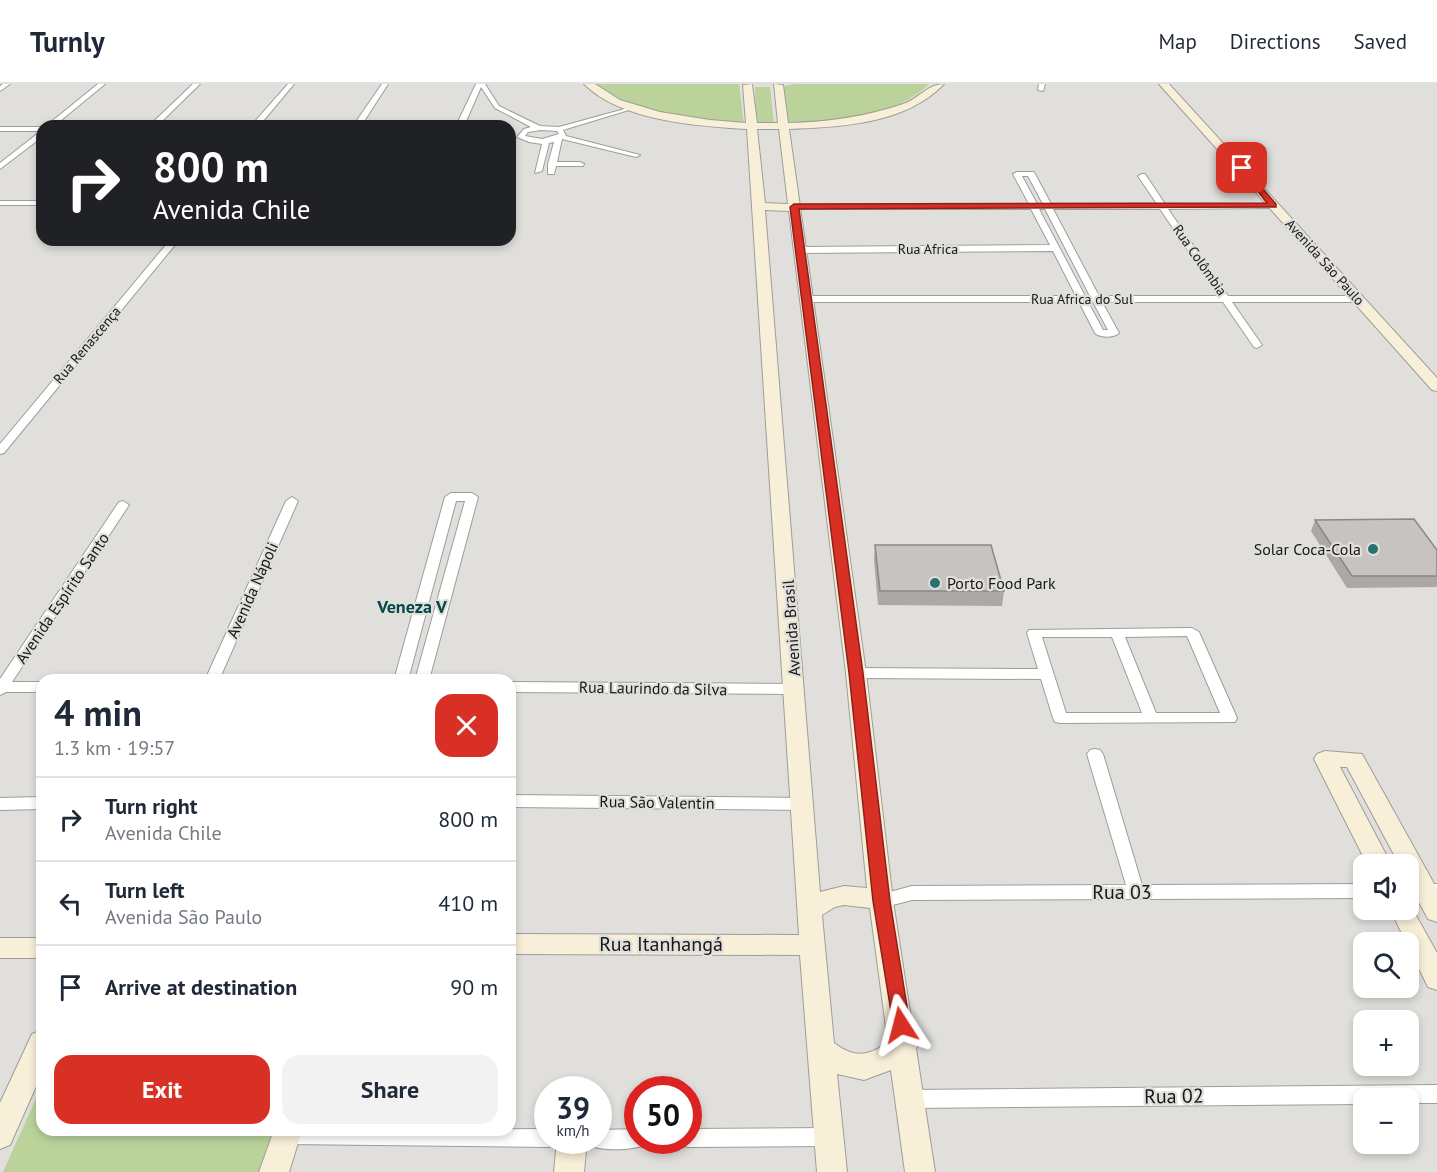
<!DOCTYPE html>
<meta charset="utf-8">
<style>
:root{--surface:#fff;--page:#f2f2f3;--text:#1f2937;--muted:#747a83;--line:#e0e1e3;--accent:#d93025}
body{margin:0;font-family:"PT Sans",sans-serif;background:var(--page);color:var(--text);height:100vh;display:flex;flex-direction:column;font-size:22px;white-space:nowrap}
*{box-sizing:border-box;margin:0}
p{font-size:20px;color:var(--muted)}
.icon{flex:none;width:33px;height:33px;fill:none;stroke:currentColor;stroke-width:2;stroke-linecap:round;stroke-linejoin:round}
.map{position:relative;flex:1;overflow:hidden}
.drawer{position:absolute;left:36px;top:590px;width:480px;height:462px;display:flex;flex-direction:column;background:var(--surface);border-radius:18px;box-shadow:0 3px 9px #0003}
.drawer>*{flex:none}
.banner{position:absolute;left:36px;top:36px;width:480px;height:126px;border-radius:18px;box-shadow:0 3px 9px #0003;background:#202124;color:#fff;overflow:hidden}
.fabs{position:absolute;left:1353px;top:770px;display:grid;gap:12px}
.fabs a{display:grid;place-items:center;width:66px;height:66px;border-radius:12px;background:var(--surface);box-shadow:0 3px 9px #0003;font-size:30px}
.speed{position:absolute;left:534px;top:992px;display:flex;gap:12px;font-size:30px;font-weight:700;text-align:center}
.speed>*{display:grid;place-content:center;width:78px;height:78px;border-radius:50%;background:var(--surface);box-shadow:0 3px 9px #0003;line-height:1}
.speed small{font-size:15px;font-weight:400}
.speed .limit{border:9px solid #d22;background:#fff;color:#111}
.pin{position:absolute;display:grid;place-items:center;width:51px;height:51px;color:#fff;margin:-26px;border-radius:12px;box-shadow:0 3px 9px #0006}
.me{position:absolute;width:66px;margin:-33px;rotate:351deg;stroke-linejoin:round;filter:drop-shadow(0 0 4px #0008)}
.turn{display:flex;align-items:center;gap:21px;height:126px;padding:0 18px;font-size:27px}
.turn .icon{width:78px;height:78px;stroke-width:2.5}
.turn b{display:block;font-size:42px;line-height:51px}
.round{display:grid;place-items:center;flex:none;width:63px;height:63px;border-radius:18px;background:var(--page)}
.headline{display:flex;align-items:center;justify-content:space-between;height:102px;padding:0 18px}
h1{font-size:36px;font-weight:600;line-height:45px}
.cta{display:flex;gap:12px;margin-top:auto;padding:12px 18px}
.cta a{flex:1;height:69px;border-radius:18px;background:var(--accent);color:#fff;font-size:24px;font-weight:600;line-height:69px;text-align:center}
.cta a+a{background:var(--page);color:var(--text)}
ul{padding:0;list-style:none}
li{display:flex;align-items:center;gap:18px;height:84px;padding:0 18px;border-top:2px solid var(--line)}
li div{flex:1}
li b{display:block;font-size:22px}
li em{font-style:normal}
header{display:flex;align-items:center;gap:36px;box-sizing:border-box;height:84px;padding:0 30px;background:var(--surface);border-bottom:2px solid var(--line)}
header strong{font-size:28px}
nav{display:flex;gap:33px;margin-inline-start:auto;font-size:21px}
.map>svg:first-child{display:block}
.green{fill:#bbd39b}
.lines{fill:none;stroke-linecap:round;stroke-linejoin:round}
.street-casing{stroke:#9d9d99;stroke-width:2}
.secondary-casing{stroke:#9d9d99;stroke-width:2}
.street{fill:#fff;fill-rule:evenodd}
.secondary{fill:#f8efd9;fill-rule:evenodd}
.wall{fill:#aba8a6}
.building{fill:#c7c3c1;stroke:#8b8887;stroke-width:1.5}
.route{fill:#d93025;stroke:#8d1f18;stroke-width:1.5}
.poi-dot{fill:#277274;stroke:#e0dfdc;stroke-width:2}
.labels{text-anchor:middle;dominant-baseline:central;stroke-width:4.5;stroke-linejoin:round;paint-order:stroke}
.far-street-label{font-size:14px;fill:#171716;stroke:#e0dfdc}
.poi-label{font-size:16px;fill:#171716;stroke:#e0dfdc;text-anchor:end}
.street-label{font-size:16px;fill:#171716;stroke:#e0dfdc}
.neighbourhood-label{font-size:18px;font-weight:bold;fill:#05484a;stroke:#e0dfdc}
.near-street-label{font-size:20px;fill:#171716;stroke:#e0dfdc}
</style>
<header>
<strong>Turnly</strong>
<nav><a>Map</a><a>Directions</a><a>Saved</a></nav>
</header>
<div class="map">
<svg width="1437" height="1088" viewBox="0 0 1437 1088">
<rect width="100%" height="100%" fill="#e0dfdc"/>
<path class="green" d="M594,0H739L744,40L669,32L617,17Z
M795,0H929C895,34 834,37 788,39L784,2Z
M755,3H770L774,40H756Z
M42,1001V1046H276L264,1088H3Z"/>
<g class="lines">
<g class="street-casing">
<path id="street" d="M3,0H10L0,7V2Z
M98,0H105L54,42H46Z
M193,0H200L157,42H149Z
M288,0H294L259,42H251Z
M382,0H388L361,42H353Z
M476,0H485L499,22L540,42L559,43L632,23V25L563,46L566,52L640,71L636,73L562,55L557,78H580L584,80L583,82H556L554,90H548V80L554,58L549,59L542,87L535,89L542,60L529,58L517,53L524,45L531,43L495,24L481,3L464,42H456ZM541,46L557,47L559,50L542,55L525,52L528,48Z
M1039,0H1045L1043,7L1038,6Z
M0,43H42V53L0,85V79L41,47H0Z
M1017,88H1034L1051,120H1157L1138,92L1142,90H1145L1165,120H1277L1278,122L1274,124L1168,125L1228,212H1359L1364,215L1359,218H1232L1262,261L1257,264L1254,263L1223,218H1102L1119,249C1114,254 1100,254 1095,249L1079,218H806L801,215L806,212H1076L1053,167L800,169L796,166L800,163L1050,161L1031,125H794L790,123L794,121L1029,120L1013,90ZM1022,92H1028L1043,120H1037ZM1039,125H1045L1090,212H1085ZM1053,125H1160L1219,212H1099ZM1088,218H1093L1108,246H1103Z
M0,117H42V121H0Z
M170,156H179L4,369L0,370V360Z
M451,409H472L478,413L429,596H415L465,417H456L408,596H394L445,413Z
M292,413L298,417L219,596H205L286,417Z
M123,417L129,421L12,598H42V608H6L0,611V595L119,418Z
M1192,544L1199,548L1237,634L1235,638L1060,639L1055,638L1053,634L1041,595L856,594L849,589L856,584L1038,585L1027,549L1029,546ZM1187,552L1220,629H1156L1125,553ZM1042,553H1112L1142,629H1066Z
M510,598L795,600L802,605L795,610L510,608Z
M1095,665L1100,666L1103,670L1142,801L1364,800V814L912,816L881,824L875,822L872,817L875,812L912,802L1126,801L1087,670L1090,666Z
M510,711L804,714L810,716L812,720L810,724L804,726L510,723Z
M42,713V725L0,726V714Z
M1408,800H1437V814H1408Z
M1437,1001V1019H1408V1014H1364V1020L910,1024L903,1021L900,1015L903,1009L910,1006Z
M829,1044L836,1046L839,1053L836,1060L829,1062L688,1063L681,1061L679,1056H688V1045Z
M548,1045V1056H557L555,1061L548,1063L286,1060L279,1058L276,1051L278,1046Z
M638,1045V1056H647L645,1061C631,1066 605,1067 591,1062L588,1056H598V1046Z"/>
</g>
<g class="secondary-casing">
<path id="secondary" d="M584,0H595L620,16L660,28L710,36L746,39L743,1L752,0L757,39H778L774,0L783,1L788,39C828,38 865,33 903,20C919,15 927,0 944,0C906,40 841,43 789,45L866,589L893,817L914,954L918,961L916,965L935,1088H905L891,986L864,996L837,990L847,1088H817L800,871L510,870V850L799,851L747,45C697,42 621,37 584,0ZM757,45H779L788,120L765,119ZM765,126L789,127L846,589L867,804L844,802L820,808ZM844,821L870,824L888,958C868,973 854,974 834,959L822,831L835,823Z
M1159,0H1169L1437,294V307L1432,306Z
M1325,667L1362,670L1437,805V838L1428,835L1408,798V780H1399L1347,683H1340L1391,780H1367L1314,675L1317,670Z
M1408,817L1437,869V906L1428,903L1408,863V858H1406L1390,825H1408Z
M0,854H42V874H0Z
M42,946V989L10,1061L0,1065V1019L32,950Z
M274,1046H302L289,1088H259Z
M557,1056H587L584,1088H554Z"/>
</g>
<use href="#street" class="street"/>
<use href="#secondary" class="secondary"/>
</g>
<path class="wall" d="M1315,436L1437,466V503L1347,504L1311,447Z
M875,461L1004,507L1002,522L878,521L874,476Z"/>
<path class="building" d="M1414,435L1437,466V492H1352L1315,436Z
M875,461H991L1004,507H880Z"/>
<path class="route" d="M1239,83H1244L1276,120V123L799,125L863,589L890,817L910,941L907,946L901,949L894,946L873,817L849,589L790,123L794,120L1267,119Z"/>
<g class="poi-dot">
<circle cx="1373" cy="465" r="6"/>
<circle cx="935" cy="499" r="6"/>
</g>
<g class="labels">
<g class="far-street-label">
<text x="928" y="165">Rua Africa</text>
<text transform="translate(1200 176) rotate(55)">Rua Colômbia</text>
<text transform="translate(1325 178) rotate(48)">Avenida São Paulo</text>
<text x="1082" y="215">Rua Africa do Sul</text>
<text transform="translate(87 261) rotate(-50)">Rua Renascença</text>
</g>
<g class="poi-label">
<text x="1361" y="465">Solar Coca-Cola</text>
<text x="947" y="499" text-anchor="start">Porto Food Park</text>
</g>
<g class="street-label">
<text transform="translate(252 506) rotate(-66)">Avenida Nápoli</text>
<text transform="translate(62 514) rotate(-56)">Avenida Espírito Santo</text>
<text transform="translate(791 544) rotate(-94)">Avenida Brasil</text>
<text transform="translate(653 604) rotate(1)">Rua Laurindo da Silva</text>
<text transform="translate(657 718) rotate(1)">Rua São Valentin</text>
</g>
<g class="neighbourhood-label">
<text x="412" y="522">Veneza V</text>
</g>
<g class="near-street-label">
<text x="1122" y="808">Rua 03</text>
<text x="661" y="860">Rua Itanhangá</text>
<text transform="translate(1174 1012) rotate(-1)">Rua 02</text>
</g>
</g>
</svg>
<div class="fabs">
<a><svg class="icon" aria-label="sound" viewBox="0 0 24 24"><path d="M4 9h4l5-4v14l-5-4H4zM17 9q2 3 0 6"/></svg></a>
<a><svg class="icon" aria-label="search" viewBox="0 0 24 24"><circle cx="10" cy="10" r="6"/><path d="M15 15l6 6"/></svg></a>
<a>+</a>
<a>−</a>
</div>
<div class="speed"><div>39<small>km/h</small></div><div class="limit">50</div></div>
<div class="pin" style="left:1242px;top:84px;background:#d93025"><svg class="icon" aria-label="arrive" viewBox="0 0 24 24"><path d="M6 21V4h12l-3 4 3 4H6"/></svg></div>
<svg class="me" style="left:901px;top:941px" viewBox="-20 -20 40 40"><path d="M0-17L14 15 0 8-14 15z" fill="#d93025" stroke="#fff" stroke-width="4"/></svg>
<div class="banner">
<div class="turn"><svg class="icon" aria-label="right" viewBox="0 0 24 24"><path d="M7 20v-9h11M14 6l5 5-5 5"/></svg><div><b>800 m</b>Avenida Chile</div></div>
</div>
<section class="drawer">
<div class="headline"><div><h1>4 min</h1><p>1.3 km · 19:57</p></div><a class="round" style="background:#d93025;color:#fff"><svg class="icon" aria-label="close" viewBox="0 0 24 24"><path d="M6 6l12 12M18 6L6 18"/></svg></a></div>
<ul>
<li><svg class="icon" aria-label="right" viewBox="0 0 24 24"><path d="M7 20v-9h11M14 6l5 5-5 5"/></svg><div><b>Turn right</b><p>Avenida Chile</p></div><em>800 m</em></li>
<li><svg class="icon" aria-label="left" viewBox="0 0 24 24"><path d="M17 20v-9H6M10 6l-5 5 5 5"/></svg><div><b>Turn left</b><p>Avenida São Paulo</p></div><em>410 m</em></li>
<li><svg class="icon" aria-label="arrive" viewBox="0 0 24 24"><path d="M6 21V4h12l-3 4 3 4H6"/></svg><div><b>Arrive at destination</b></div><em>90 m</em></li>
</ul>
<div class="cta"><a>Exit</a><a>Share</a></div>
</section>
</div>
